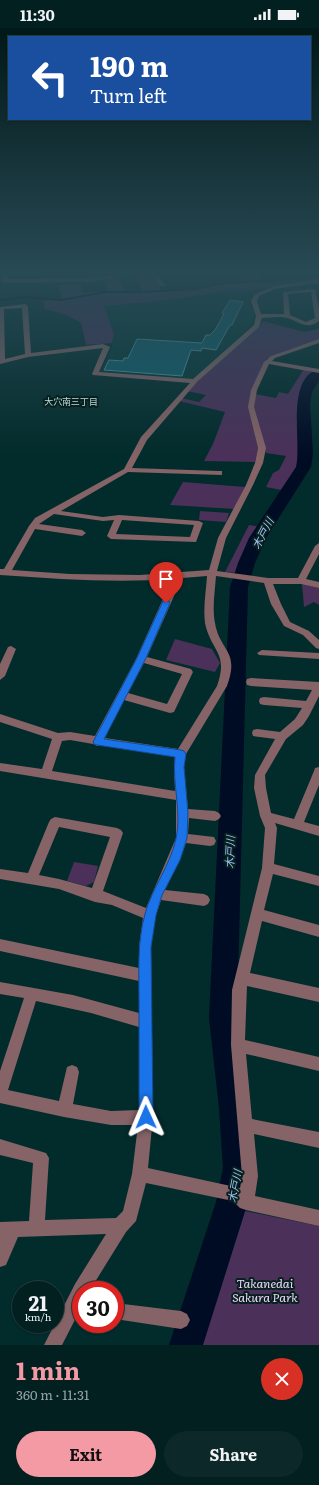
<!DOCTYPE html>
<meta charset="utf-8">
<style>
:root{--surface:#022020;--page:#0c2829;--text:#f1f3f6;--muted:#96a3a5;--line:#233e3e;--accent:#f49aa4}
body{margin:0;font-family:Literata,"Noto Sans JP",serif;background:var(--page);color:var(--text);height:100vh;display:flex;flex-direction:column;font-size:15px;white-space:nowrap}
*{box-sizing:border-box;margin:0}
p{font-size:13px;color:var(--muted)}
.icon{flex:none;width:22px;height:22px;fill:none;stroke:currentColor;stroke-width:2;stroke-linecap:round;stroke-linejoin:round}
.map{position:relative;height:1317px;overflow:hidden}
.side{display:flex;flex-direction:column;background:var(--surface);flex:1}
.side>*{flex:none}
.top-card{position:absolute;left:8px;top:8px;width:303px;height:84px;border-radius:0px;box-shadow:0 1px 3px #0004,0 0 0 1px var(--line);background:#1a4fa0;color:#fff;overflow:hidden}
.speed{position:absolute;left:12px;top:1253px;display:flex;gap:8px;font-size:20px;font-weight:700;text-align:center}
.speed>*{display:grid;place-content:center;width:52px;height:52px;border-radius:50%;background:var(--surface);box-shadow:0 1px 3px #0004,0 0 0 1px var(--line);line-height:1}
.speed small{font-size:10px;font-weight:400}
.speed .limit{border:6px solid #d22;background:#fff;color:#111}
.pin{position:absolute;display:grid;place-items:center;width:34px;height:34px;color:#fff;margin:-41px -17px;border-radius:50% 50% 50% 0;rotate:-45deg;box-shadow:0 0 4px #0007}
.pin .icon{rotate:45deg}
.me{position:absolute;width:44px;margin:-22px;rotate:359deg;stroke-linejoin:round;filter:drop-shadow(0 0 3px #0008)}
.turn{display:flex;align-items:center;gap:14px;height:84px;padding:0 16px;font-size:18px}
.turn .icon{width:52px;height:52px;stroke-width:2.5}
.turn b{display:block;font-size:28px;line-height:34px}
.round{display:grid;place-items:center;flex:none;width:42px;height:42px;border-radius:21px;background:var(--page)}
.head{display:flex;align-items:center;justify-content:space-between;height:68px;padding:0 16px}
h1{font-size:24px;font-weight:700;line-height:30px;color:var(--accent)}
.action{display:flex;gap:8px;margin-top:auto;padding:8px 16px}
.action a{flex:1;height:46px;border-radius:24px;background:var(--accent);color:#111;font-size:16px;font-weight:700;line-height:46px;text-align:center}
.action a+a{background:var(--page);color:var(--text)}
.status{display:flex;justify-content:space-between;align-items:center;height:28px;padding:0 20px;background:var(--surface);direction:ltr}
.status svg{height:11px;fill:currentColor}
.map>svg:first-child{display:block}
.built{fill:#043635}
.green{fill:#4b3059}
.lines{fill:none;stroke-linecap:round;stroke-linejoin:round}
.stream{stroke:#000b24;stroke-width:2}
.river{fill:#000b24;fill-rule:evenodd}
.building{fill:#0f5e6c;stroke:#5297a5}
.minor{fill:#856366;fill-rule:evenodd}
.route{fill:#1a73e8;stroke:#114b97}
.labels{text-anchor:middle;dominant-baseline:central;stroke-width:4;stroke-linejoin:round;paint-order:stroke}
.far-neighbourhood-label{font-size:9px;fill:#b9dbda;stroke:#08201f}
.water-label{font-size:11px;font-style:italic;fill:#9cc3f1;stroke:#08201f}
.near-park-label{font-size:12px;font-style:italic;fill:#edd8fa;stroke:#08201f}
</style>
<div class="status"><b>11:30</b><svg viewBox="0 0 49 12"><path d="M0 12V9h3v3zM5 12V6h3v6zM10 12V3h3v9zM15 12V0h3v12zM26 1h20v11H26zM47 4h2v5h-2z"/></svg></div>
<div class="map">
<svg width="319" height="1317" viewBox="0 0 319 1317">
<rect width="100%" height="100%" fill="#022b2b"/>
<path class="built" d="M229,263H248L250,269L247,274L253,283L254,293L233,316L194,352L102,345L100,344L111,322L114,306L104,278L160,273Z"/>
<path class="green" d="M151,245L161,262L143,264L136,246Z
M237,245H258L264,253H244Z
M119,249L126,264H107L103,251Z
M319,250V252L255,261L248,263H229L160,273L104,278L114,306L112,315L86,317L81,295L65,286L45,281L43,275L46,272L61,273L105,264L145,265L195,261L227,255Z
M81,256L83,265L103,264L83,269L62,271L58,257Z
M263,293L304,304L319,301V312L287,322L266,331L252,362L255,406L258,420L255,434L204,433L213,416L225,384L179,373L181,370L199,374L206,367L187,363L260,298Z
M304,341L314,345L301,360L300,391L302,419L299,439L281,462L266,459L273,445L279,442L286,428L266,425L253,378L255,366L276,370L279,364L288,366Z
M183,454L245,459L234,481L170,477Z
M200,483L229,485L226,494L199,492Z
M249,497L261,499L238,545L225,544Z
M302,556L319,560V577L314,574L304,579Z
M175,611L212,621L220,635L215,644L166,632Z
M74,834L98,838L94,854L86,858L67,853Z
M235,1181L319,1198V1317H192Z"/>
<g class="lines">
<path class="stream" d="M0,272L25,269L61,272L106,264H144L195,261L226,255L319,249"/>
<path class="river" d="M319,341V353L312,364L310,376L313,425L311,439L266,510L255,535L248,559L237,990L249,1080L253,1140L248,1174L203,1317H169L216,1174L223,1140L219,1080L209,990L230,559L238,535L249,510L296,439C302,414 285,350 319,341Z"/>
</g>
<path class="building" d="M230,272L243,274L232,297H230L216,322L202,320L201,323L191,322L182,348L104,342L109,332L123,333L124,330H128L137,311L202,315L206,307H210L215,302L224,286L222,285Z"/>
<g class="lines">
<path class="minor" d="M2,245H8V251L90,250L126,245H139L90,254L5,255L2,253Z
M151,245H157L165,257L164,258H160Z
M319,251V255L275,261L259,268L257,273L261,286H284L283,264L315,261L319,280V293C307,303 299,293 287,290C279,288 270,290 262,290L259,299L197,354L147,412L132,440L219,443H222V447L128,444L61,483L103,489L119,487L199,493L203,495L196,514L111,511L107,508L114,492L103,493L54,486L39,496L82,502L86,505L82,508L35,501L12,542L70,546L140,547L209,542L218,510L246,457L255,435L258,420L248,379L251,362L264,334L271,328L319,311V315L275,330L272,333L319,341V345L269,336L257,362L254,379L266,420L263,435L253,457L226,510L217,543L268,550H298L315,518L319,515V526L306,551L319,554V560L301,556H273L281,576L290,594L309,603L319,612V621L316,620L303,607L284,598L271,576L264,555L216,548C215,563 212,580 215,595C220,624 240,622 227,658L186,726L184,739L188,781L215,783L219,785L221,788L219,791L215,793L189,790L188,806L214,809L216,813L214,817L210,818L186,815L180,832L165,862L204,866L208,868L210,872L208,876L204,878L161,872L156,887L151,919L153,1089L148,1140L240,1160L242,1148L231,1017L232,962L262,840L265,800L260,788L254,760L255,747L275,711L253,708L252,705L253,702L257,701L280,704L295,691L302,680L264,677L260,676L259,673L260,670L264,669L306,673L312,662L251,658L247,657L246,654L247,651L251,650L319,654V668L309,688L303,697L286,711L265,747L266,760L271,785L294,791L314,743L315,740L319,739V757L304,794L319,798V808L275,795L277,800L274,836L319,848V858L273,846L264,882L319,897V909L262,893L250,945L319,960V974L247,958L245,1012L319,1029V1043L246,1026L252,1091L319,1104V1120L254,1106L258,1148L255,1168L319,1182V1198L246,1182L240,1180L233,1173L146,1155L136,1193L126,1204L90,1262H81V1280L62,1317H44L75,1256L106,1206L18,1209L6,1237L0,1239V1194L29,1193L33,1135L0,1127V1111L46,1125L49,1130L45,1192L116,1190L123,1183L132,1146L138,1097H111L64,1089L0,1075V1043L24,970L0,966V954L73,967L139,985V953L0,923V911L139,940V919L143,890L112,877L95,874L59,861L0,851V841L28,845L49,794L51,791L55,789L117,800L121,802L123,805L103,863L146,880L176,810V772L0,743V735L42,741L52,711L0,694V686L58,705L70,704L95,708L136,631L172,551C115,555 58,551 0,547V541H4L29,498L35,490L124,441L141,409L190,355L93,347L92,346L103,320L28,329L0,336V279L25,276L28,278L31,325L103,316L110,319L99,344L193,351L254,297L256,288L251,273L255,266L274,258ZM311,264L315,290L306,294L290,287L288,266ZM22,280L25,326L5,331L4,281ZM122,492L194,497L190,509L116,506ZM207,548C206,563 203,580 205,595C211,624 229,624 217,658L178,721L105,710L124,672L170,685L174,684L193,644L191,641L147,629L182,550ZM144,635L182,646L167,676L128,665ZM70,712L93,716L97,718L100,717L175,729L174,739L175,763L52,743L62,713ZM59,799L110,809L92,860L59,851L39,847ZM36,973L91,985L139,999V1082L111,1083L73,1076L79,1044L77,1039L72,1037L67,1039L59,1073L8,1062Z
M11,618L16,621L5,648L0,652V636L8,619Z
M262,622L319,625V631L259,627L257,625Z
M115,1275L181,1283L187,1286L190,1292L187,1298L181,1301L115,1291Z"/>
</g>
<linearGradient id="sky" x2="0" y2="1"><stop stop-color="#011818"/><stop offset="0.57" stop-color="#284a55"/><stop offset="1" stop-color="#284a55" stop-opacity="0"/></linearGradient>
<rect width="319" height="429" fill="url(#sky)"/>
<path class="route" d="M163,573H169L170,575L146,630L104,711L181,722L184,723L186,726L184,739L188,785L187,810L180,832L162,867L156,887L151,919L153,1089L151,1094L146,1096L141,1094L139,1089C139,1051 139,1012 139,974C139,945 137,915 145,886C152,860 170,838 176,811C182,784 172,756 175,729L97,717L94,716L93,714L137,630Z"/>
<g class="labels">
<g class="far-neighbourhood-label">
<text x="71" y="373">大穴南三丁目</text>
</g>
<g class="water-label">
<text transform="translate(262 505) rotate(-62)">木戸川</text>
<text transform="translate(229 824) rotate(-88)">木戸川</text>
<text transform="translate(234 1158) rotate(-79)">木戸川</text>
</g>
<g class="near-park-label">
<text x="265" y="1255">Takanedai<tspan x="265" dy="14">Sakura Park</tspan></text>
</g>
</g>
</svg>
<div class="speed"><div>21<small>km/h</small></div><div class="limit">30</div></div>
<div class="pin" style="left:166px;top:575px;background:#d93025"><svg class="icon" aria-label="arrive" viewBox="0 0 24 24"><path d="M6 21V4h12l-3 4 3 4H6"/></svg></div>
<svg class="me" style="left:146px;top:1089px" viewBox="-20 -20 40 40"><path d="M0-17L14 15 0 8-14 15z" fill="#1a73e8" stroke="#fff" stroke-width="4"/></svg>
<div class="top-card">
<div class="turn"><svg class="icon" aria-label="left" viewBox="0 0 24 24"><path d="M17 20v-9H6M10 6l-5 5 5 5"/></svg><div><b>190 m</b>Turn left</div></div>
</div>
</div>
<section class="side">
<div class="head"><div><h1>1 min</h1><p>360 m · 11:31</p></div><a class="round" style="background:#d93025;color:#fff"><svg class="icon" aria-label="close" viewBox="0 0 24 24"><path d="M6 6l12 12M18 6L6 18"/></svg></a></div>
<div class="action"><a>Exit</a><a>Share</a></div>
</section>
